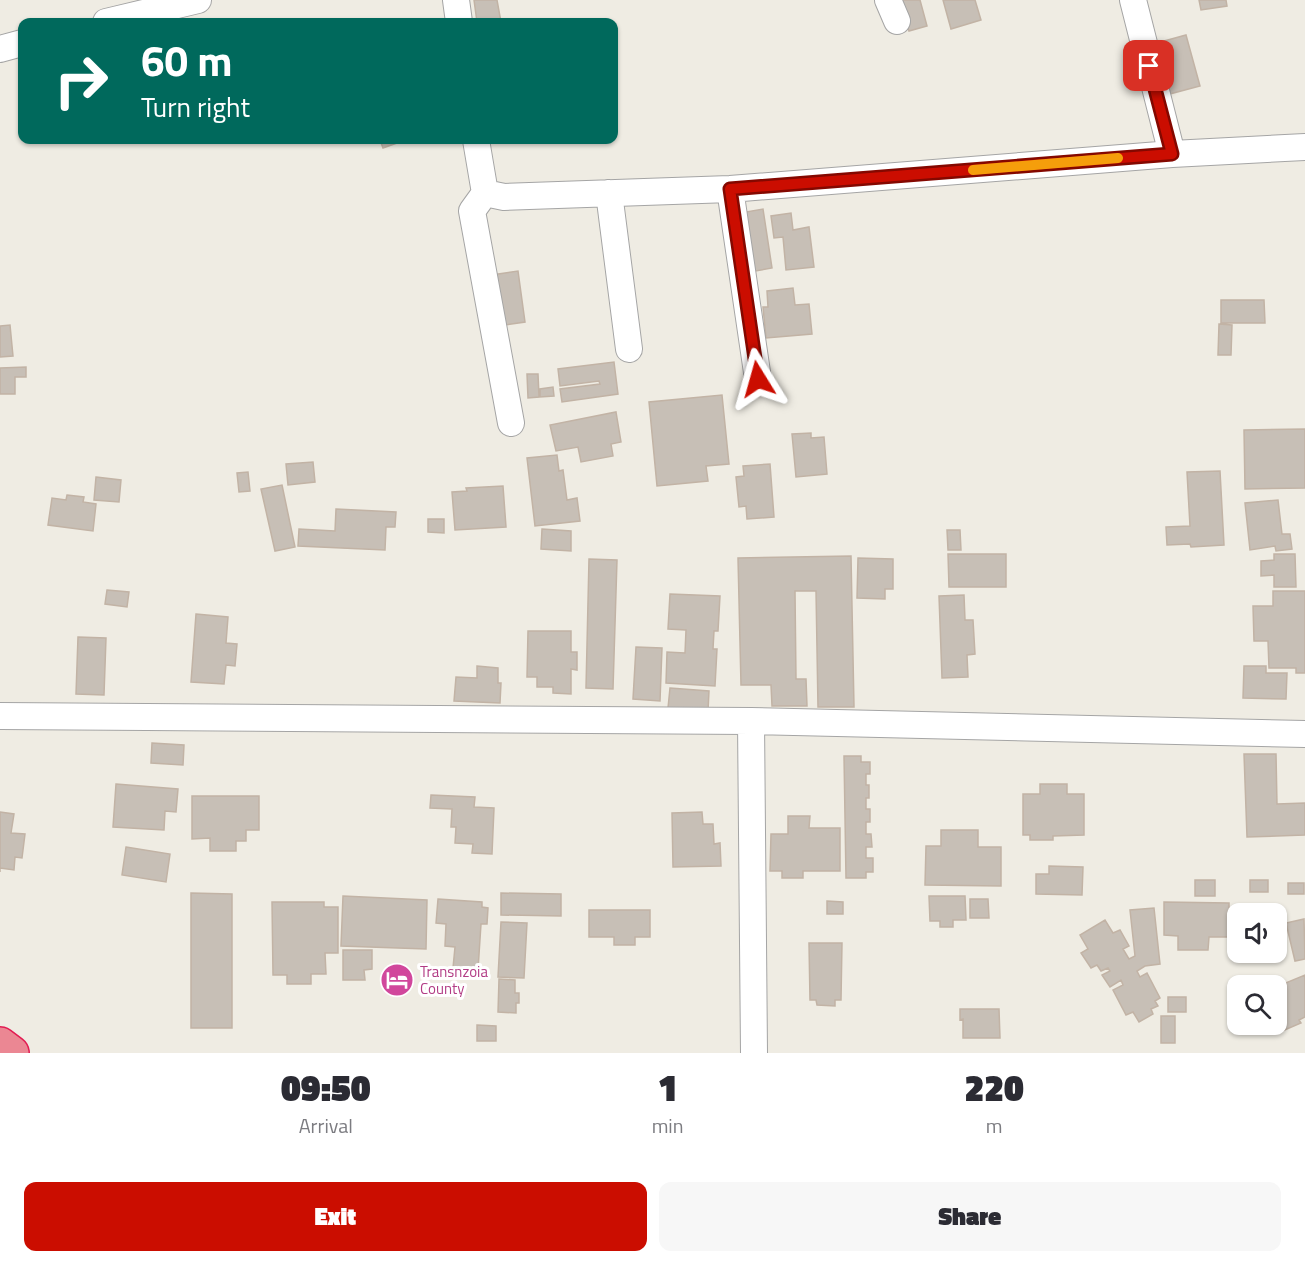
<!DOCTYPE html>
<style>
:root{--surface:#fff;--page:#f7f7f7;--text:#2b2b33;--muted:#7c7c81;--accent:#cb0d00}
body{margin:0;font-family:"Titillium Web",sans-serif;background:var(--page);color:var(--text);height:100vh;display:flex;flex-direction:column;font-size:22px;white-space:nowrap}
*{box-sizing:border-box;margin:0}
p{font-size:20px;color:var(--muted)}
.icon{flex:none;width:33px;height:33px;fill:none;stroke:currentColor;stroke-width:2;stroke-linecap:round;stroke-linejoin:round}
.map{position:relative;height:1053px;overflow:hidden}
.details{display:flex;flex-direction:column;background:var(--surface);flex:1}
.details>*{flex:none}
.banner{position:absolute;left:18px;top:18px;width:600px;height:126px;border-radius:12px;box-shadow:0 2px 4px #0004;background:#00695c;color:#fff;overflow:hidden}
.tools{position:absolute;left:1227px;top:903px;display:grid;gap:12px}
.tools a{display:grid;place-items:center;width:60px;height:60px;border-radius:12px;background:var(--surface);box-shadow:0 2px 4px #0004;font-size:30px}
.pin{position:absolute;display:grid;place-items:center;width:51px;height:51px;color:#fff;margin:-26px;border-radius:12px;box-shadow:0 3px 9px #0006}
.me{position:absolute;width:66px;margin:-33px;rotate:352deg;stroke-linejoin:round;filter:drop-shadow(0 0 4px #0008)}
.turn{display:flex;align-items:center;gap:21px;height:126px;padding:0 24px;font-size:27px}
.turn .icon{width:78px;height:78px;stroke-width:2.5}
.turn b{display:block;font-size:42px;line-height:51px}
.eta{display:flex;justify-content:space-evenly;align-items:center;height:102px;text-align:center}
.eta b{font-size:36px;font-weight:800;line-height:42px}
.cta{display:flex;gap:12px;margin-top:auto;padding:12px 24px}
.cta a{flex:1;height:69px;border-radius:12px;background:var(--accent);color:#fff;font-size:24px;font-weight:800;line-height:69px;text-align:center}
.cta a+a{background:var(--page);color:var(--text)}
.map>svg:first-child{display:block}
.building{fill:#c7bfb6;stroke:#c2b3a5;stroke-width:1.5}
.lines{fill:none;stroke-linecap:round;stroke-linejoin:round}
.minor-casing{stroke:#a5a5a5;stroke-width:28}
.highway-casing{stroke:#e21c52;stroke-width:36}
.minor{stroke:#fff;stroke-width:26}
.highway{stroke:#eb8793;stroke-width:33}
.route-casing{stroke:#840800;stroke-width:15}
.route{stroke:#cb0d00;stroke-width:10}
.slow{stroke:#f59e0b;stroke-width:10}
.labels{text-anchor:middle;dominant-baseline:central;stroke-width:6;stroke-linejoin:round;paint-order:stroke}
.hotel-label{font-size:15px;fill:#b23c85;stroke:#fff;text-anchor:start}
</style>
<div class="map">
<svg width="1305" height="1053" viewBox="0 0 1305 1053">
<rect width="100%" height="100%" fill="#efece3"/>
<path class="building" d="M474,0H497L501,22H477Z
M900,0H920L927,26L909,31Z
M943,0H975L981,20L951,29Z
M1199,0H1226L1227,6L1201,10Z
M1186,35L1200,86L1166,95L1153,44Z
M380,140H400V142L383,148Z
M763,209L772,268L750,272L740,213Z
M791,213L793,230L809,227L814,267L786,270L783,237L774,238L771,216Z
M518,271L525,322L499,326L492,275Z
M793,288L795,305L809,304L812,334L766,338L763,307H768L767,291Z
M1221,300H1264L1265,323H1221Z
M1219,324L1232,325L1231,355H1218Z
M10,325L13,356L0,357V326Z
M614,362L618,394L562,402L560,389L600,384L599,381L560,386L558,369Z
M26,367V377H15V394H0V368Z
M527,374H538L539,397L528,398Z
M553,387L554,396L540,397V389Z
M722,395L729,464L706,466L708,481L657,486L649,402Z
M616,412L621,442L611,444L613,456L581,462L578,447L556,451L550,425Z
M1305,429V488L1245,489L1244,430Z
M811,433V438L824,437L827,474L796,477L792,434Z
M557,455L559,471L563,470L567,500L577,498L580,521L535,526L527,458Z
M313,462L315,482L288,485L286,464Z
M770,464L774,517L747,519L746,506L739,507L736,477L744,476L743,466Z
M1220,471L1224,545L1191,547L1190,544L1167,545L1166,527L1190,526L1187,472Z
M248,472L250,491L239,492L237,473Z
M96,477L121,480L119,502L94,500Z
M282,485L295,547L275,551L261,489Z
M503,486L506,527L455,530L452,492L467,491L466,488Z
M67,495L84,497L83,502L96,504L93,531L48,525L52,498L66,500Z
M1278,500L1282,534H1290L1292,549L1276,551L1275,546L1250,550L1245,503Z
M336,509L396,512L395,527H386L385,550L298,546L299,529L335,531Z
M428,519H444V533L428,532Z
M542,529L571,531V551L541,549Z
M947,530H960L961,550H948Z
M948,554H1006V587H949Z
M1274,554H1295L1296,587H1274V575L1261,576V561L1274,560Z
M851,556L854,707H818L816,591H795L796,679H806L807,706H772L771,685H741L738,558Z
M858,558L893,559V589H885V599L857,598Z
M589,559L617,560L613,689L586,688Z
M107,590L129,592L127,607L105,604Z
M1273,591H1305V673H1296V668H1269L1268,641H1254L1253,606H1273Z
M670,594L720,596L718,631H714L713,649H717L715,686L666,683L667,652L685,653L686,630L668,629Z
M964,595L965,620H973L975,654L967,655L968,677L942,678L939,596Z
M196,614L228,617L226,643L237,644L235,666L226,665L224,684L191,682Z
M528,631H571V652H577V670L571,669V694L553,693V687H537V677H527Z
M78,637L106,638L104,695L76,694Z
M636,647L662,648L660,701L633,699Z
M477,666L498,668V683H501L500,703L454,701L456,677L477,678Z
M1244,666H1266V673H1287L1286,699L1243,698Z
M670,688L709,691L708,711L668,708Z
M152,743L184,745L183,765L151,763Z
M1244,754H1276L1277,804L1305,803V835L1247,837Z
M844,756H861V762H870V774H866V785H869V798H866V809H870V822H866V834H871L872,847H866V858H873V872H866V878H846Z
M116,784L178,789L176,812L165,811L164,830L113,827Z
M1040,784H1067V794H1084V835L1053,836V840H1030V835H1023V794H1040Z
M431,795L475,797L474,807L494,808L492,854L472,853L473,844L455,843L456,827H451L452,809L430,808Z
M192,796H259V830H246V841H236V851H210V838L192,839Z
M0,812L14,814L11,833L25,834L22,858L15,857L14,870L0,868V872Z
M702,812L703,824H713L714,844L720,843L721,866L673,867L672,813Z
M788,816H810L809,828H840V871H803V878H782V871H770L771,834H788Z
M941,830H978V847H1001V886L925,885L926,846H941Z
M126,847L170,854L166,882L122,875Z
M1049,866L1083,867L1082,895L1036,894V874H1049Z
M1195,880H1215V896H1195Z
M1250,880H1268V892H1250Z
M1288,883H1304V894H1288Z
M191,893L232,894V1028H191Z
M501,893L561,894V916L501,915Z
M343,896L427,900L426,949L341,946Z
M929,896H965L966,920H953V927H940V921H930Z
M438,899L482,902V907L488,908L487,924H481L478,970L453,968L455,947L445,946L446,924L436,923Z
M970,899H988L989,918H970Z
M827,901L843,902V914H827Z
M272,902H324V907H338V953H325L326,974H311V984H287V975H273Z
M1164,902L1229,903V937H1209L1208,950H1178V936L1164,935Z
M1154,908L1160,964L1145,966L1137,971L1140,977L1147,973L1160,998L1155,1001L1158,1006L1151,1009L1153,1014L1139,1022L1133,1012L1126,1015L1113,990L1123,985L1121,980L1110,987L1102,975L1110,971L1108,968L1101,971L1097,965L1091,968L1081,953L1088,949L1080,935L1105,920L1113,933L1120,930L1129,946L1123,949L1129,959L1135,956L1130,910Z
M589,910H650V937H635V945H614V937H589Z
M1276,914H1280L1278,944H1276Z
M1304,919L1305,959L1295,961L1286,923Z
M501,922L527,923L524,978L498,977Z
M809,943H842L841,1000H835V1006L817,1005L816,1000H810Z
M343,950H372V969L364,970L365,980H343Z
M1305,975V1017L1299,1020L1301,1023L1280,1032L1276,1023V987Z
M499,979L515,980V993H519V1003H516V1013L498,1012Z
M1168,997H1186V1012H1168Z
M960,1009H999L1000,1038H963V1019L960,1020Z
M1161,1016H1175V1043H1161Z
M477,1025L496,1026V1041H477Z"/>
<g class="lines">
<g class="minor-casing">
<path id="minor" d="M456,0L459,22
M888,0L897,21
M1133,0L1172,154
M106,22L198,0
M0,49L22,43
M476,140L485,193L504,197L730,189L1172,154L1305,147
M730,189L758,379
M485,193L472,211L511,423
M609,193L629,349
M0,716L751,721L1305,734
M751,721L754,1053"/>
</g>
<g class="highway-casing">
<path id="highway" d="M0,1044L12,1053"/>
</g>
<use href="#minor" class="minor"/>
<use href="#highway" class="highway"/>
</g>
<g class="lines">
<g class="route-casing">
<path id="route" d="M758,379L730,189L1172,154L1149,66"/>
</g>
<use href="#route" class="route"/>
<path class="slow" d="M973,170L1118,158"/>
</g>
<defs>
<g id="hotel-disc" transform="scale(1.725)"><circle r="9.5" fill="#d1479c" stroke="#fff"/><path d="M-6-4.5h1.5V1H6V5H4.5V3h-9V5H-6ZM-4 0a1.8 1.8 0 1 1 3.6 0ZM.5 0V-2.5h3Q6-2.5 6 0Z" fill="#fff"/></g>
</defs>
<g fill-rule="evenodd">
<use href="#hotel-disc" x="397" y="980"/>
</g>
<g class="labels">
<g class="hotel-label">
<text x="420" y="971">Transnzoia<tspan x="420" dy="17">County</tspan></text>
</g>
</g>
</svg>
<div class="tools">
<a><svg class="icon" aria-label="sound" viewBox="0 0 24 24"><path d="M4 9h4l5-4v14l-5-4H4zM17 9q2 3 0 6"/></svg></a>
<a><svg class="icon" aria-label="search" viewBox="0 0 24 24"><circle cx="10" cy="10" r="6"/><path d="M15 15l6 6"/></svg></a>
</div>
<div class="pin" style="left:1149px;top:66px;background:#d93025"><svg class="icon" aria-label="arrive" viewBox="0 0 24 24"><path d="M6 21V4h12l-3 4 3 4H6"/></svg></div>
<svg class="me" style="left:758px;top:379px" viewBox="-20 -20 40 40"><path d="M0-17L14 15 0 8-14 15z" fill="#cb0d00" stroke="#fff" stroke-width="4"/></svg>
<div class="banner">
<div class="turn"><svg class="icon" aria-label="right" viewBox="0 0 24 24"><path d="M7 20v-9h11M14 6l5 5-5 5"/></svg><div><b>60 m</b>Turn right</div></div>
</div>
</div>
<section class="details">
<div class="eta">
<div><b>09:50</b><p>Arrival</p></div>
<div><b>1</b><p>min</p></div>
<div><b>220</b><p>m</p></div>
</div>
<div class="cta"><a>Exit</a><a>Share</a></div>
</section>
